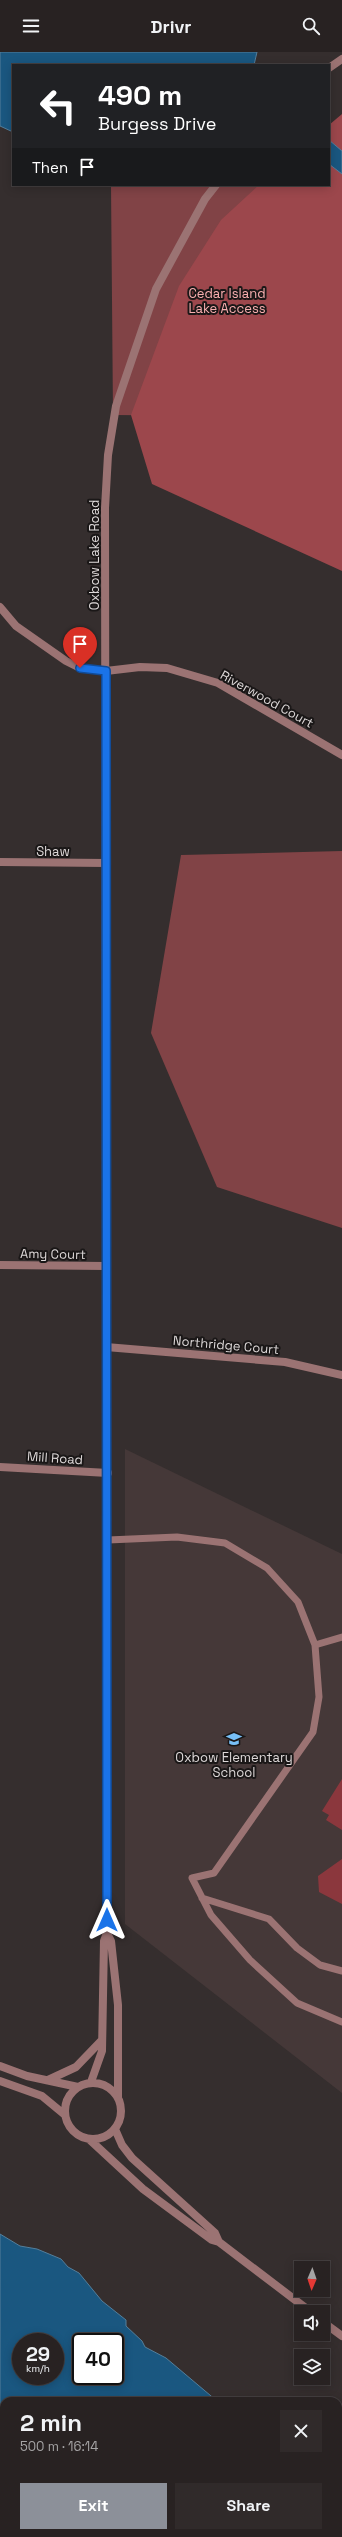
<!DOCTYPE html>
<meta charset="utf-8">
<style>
:root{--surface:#282222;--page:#302a2a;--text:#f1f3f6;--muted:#a5a4a5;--line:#443f40;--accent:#8c9099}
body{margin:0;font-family:"Space Grotesk",sans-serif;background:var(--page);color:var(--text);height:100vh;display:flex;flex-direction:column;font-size:15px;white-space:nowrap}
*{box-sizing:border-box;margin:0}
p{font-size:13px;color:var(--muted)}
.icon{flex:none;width:22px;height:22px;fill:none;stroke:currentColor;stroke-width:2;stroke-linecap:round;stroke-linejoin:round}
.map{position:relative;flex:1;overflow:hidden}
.panel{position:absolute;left:0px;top:2345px;width:342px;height:140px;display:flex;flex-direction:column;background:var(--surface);border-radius:12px 12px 0 0;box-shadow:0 2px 10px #0003,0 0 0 1px var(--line)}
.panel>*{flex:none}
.top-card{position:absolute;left:12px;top:12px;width:318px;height:122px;border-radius:0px;box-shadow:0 2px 10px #0003,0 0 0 1px var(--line);background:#202124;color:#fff;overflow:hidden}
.needle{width:26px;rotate:182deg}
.buttons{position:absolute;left:294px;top:2209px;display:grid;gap:8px}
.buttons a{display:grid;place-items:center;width:36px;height:36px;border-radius:0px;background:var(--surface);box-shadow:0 2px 10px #0003,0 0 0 1px var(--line);font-size:20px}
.speed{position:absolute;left:12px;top:2281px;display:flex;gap:8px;font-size:20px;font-weight:700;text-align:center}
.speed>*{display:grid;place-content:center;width:52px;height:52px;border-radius:50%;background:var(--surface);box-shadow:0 2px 10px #0003,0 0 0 1px var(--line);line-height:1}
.speed small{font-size:10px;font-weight:400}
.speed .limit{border:2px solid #111;border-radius:6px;background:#fff;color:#111}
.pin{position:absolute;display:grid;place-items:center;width:34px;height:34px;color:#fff;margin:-41px -17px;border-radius:50% 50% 50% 0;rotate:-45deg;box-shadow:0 0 4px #0007}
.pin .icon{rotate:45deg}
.me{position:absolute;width:44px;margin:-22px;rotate:0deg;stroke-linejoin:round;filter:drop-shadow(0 0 3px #0008)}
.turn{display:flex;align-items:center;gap:14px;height:84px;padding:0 20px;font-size:18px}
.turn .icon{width:52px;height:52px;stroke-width:2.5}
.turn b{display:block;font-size:28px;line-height:34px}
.then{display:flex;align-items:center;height:38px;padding:0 20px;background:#0003;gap:8px;font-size:15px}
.round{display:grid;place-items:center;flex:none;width:42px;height:42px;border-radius:0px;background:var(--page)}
.headline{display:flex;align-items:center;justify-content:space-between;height:68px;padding:0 20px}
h1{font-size:24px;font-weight:700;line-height:30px}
.action{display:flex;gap:8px;margin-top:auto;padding:8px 20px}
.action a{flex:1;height:46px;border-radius:0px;background:var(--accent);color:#fff;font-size:16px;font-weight:700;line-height:46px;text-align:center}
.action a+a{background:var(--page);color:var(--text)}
header{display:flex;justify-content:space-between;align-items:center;height:52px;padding:0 20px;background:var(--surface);font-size:18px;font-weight:700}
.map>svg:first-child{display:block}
.built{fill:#453838}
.green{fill:#814346}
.forest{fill:#9c474c}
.water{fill:#1a5780;stroke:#547e9a;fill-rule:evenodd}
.building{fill:#8b373d}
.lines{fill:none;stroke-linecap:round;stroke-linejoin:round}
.service{stroke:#9b7373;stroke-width:7}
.minor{stroke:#9b7373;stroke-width:8}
.tertiary{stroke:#9b7373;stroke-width:8}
.route-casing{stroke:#114b97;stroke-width:10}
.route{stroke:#1a73e8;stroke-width:7}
.labels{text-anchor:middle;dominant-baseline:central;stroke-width:4;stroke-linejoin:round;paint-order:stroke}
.park-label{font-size:13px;fill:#f9afb0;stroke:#1a1717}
.street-label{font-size:13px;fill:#ddd8d8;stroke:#1a1717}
.poi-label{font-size:13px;fill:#ddd8d8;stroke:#1a1717}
</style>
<header><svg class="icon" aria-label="menu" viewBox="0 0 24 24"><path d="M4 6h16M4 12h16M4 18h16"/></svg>Drivr<svg class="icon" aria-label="search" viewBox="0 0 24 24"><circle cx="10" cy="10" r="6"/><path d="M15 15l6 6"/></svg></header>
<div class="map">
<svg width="342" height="2485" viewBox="0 0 342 2485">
<rect width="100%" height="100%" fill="#352e2e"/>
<path class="built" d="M125,1397L342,1502V2041L125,1872Z"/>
<path class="green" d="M111,133H329L342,365L113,363Z
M342,799V1176L217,1135L151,981L181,803Z"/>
<path class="forest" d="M342,62V519L152,432L131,363L179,234L221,168L259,133H329V73Z"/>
<path class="water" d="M0,0H257L254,13H13V80L0,74Z
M329,88L342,99V122L329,112Z
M0,2182L20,2194L37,2197L61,2207L68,2215L79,2221L102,2249L126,2268V2274L142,2289L145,2295L166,2306L217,2349H4V2481H338V2453L342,2455V2485H0ZM21,2290H55V2324H21ZM81,2290H115V2324H81Z"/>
<path class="building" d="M342,1727V1778L326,1768L329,1763L322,1759Z
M342,1807V1852L319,1840L318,1824Z"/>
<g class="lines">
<path class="service" d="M108,1488L177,1485L225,1491L267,1516L298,1550L315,1593L319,1645L313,1680L214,1821L192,1826L211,1863L250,1908L297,1951L342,1970
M315,1593L342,1585
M202,1846L269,1867L297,1896L320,1913L342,1919"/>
<path class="minor" d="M0,555L16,574L66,609L80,616L106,619L140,615L167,616L218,631L342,703
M0,810L107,811
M0,1213L106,1214
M106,1295L285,1310L342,1323
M0,1415L108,1421"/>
<path class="tertiary" d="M329,16L342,7
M107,1881L111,1889L118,1953V2046
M0,2014L27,2024L78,2035
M48,2028L76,2015L102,1988
M0,2029L42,2044L65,2063
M91,2030L102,1999L104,1889L107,1881L105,456L108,403L116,354L156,237L205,147L216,133
M65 2059a28 28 0 1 1 56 0a28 28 0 1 1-56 0Z
M115,2077L122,2093L132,2106L215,2181L219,2190
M90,2088L143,2137L212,2188L219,2190L311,2260
M323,2270L342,2284"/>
</g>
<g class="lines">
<g class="route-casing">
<path id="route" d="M80,616L106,619L107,1868"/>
</g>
<use href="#route" class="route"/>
</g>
<defs>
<g id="school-bare" transform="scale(1.2)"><path d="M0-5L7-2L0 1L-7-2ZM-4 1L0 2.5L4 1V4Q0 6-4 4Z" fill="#77bff7" stroke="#1a1717" stroke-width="2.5" paint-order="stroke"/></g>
</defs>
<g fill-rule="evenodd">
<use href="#school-bare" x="234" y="1687"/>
</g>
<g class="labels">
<g class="park-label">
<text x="227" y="241">Cedar Island<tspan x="227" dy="15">Lake Access</tspan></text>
</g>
<g class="street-label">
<text transform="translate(94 503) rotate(-90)">Oxbow Lake Road</text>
<text transform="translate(267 647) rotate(29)">Riverwood Court</text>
<text x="53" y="799">Shaw</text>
<text transform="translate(53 1202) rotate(1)">Amy Court</text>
<text transform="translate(226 1293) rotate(5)">Northridge Court</text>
<text transform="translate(55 1406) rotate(4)">Mill Road</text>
</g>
<g class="poi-label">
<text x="234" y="1705">Oxbow Elementary<tspan x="234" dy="15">School</tspan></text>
</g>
</g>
</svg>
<div class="buttons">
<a><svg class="needle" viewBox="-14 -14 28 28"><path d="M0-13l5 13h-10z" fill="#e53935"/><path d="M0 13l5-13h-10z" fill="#a5a4a5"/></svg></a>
<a><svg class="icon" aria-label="sound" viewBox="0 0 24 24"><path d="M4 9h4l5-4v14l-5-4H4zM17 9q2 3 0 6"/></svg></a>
<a><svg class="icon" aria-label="layers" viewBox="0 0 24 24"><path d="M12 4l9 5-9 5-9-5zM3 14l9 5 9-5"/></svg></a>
</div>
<div class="speed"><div>29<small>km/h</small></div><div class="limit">40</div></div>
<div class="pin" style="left:80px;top:616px;background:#d93025"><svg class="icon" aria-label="arrive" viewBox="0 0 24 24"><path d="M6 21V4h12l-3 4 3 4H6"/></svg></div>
<svg class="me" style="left:107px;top:1868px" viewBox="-20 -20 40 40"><path d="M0-17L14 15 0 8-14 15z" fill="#1a73e8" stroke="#fff" stroke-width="4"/></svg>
<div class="top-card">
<div class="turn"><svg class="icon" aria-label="left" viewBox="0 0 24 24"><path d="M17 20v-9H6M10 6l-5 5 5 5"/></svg><div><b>490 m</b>Burgess Drive</div></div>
<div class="then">Then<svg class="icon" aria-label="arrive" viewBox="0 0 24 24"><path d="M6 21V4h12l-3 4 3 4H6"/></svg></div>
</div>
<section class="panel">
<div class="headline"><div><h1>2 min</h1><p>500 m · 16:14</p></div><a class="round"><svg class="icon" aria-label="close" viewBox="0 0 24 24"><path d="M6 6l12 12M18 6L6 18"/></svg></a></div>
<div class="action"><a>Exit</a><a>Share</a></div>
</section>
</div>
